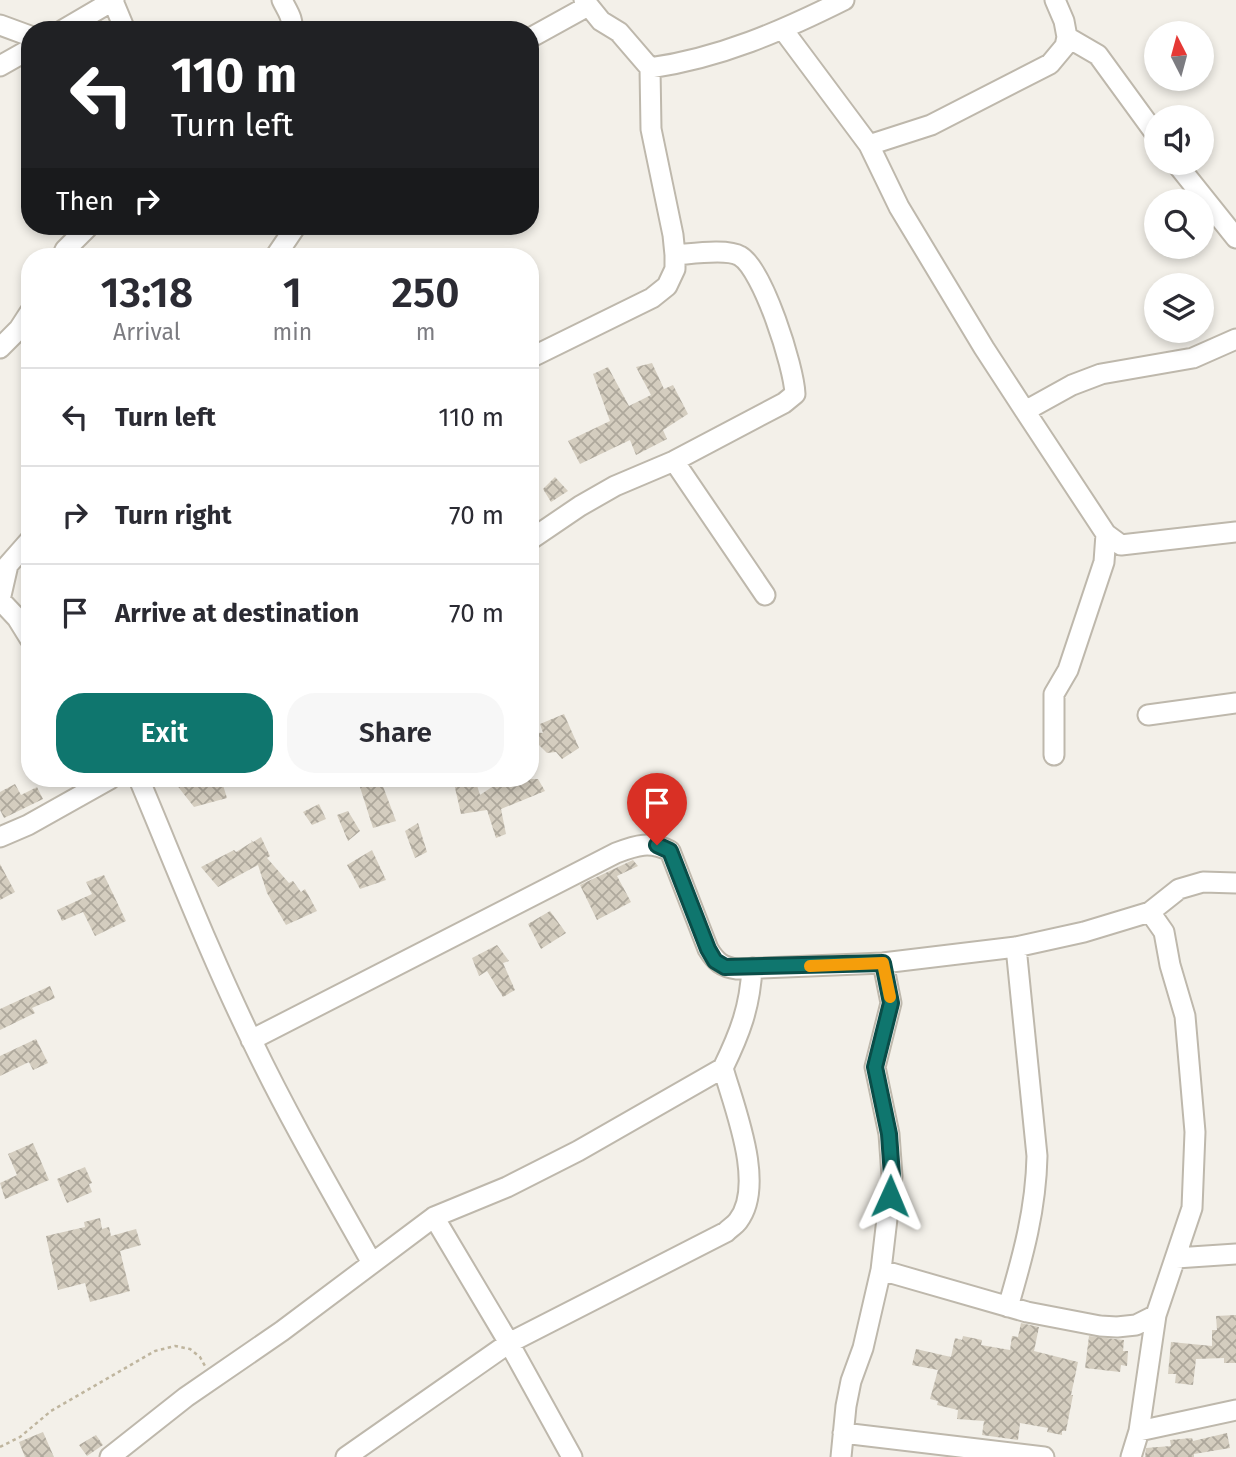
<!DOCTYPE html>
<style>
:root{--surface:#fff;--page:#f7f7f7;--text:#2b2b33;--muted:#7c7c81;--line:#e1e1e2;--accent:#0f766e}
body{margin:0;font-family:"Fira Sans",sans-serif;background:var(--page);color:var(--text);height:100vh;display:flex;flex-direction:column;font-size:26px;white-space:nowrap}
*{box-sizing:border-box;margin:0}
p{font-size:23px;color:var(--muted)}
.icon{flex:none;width:38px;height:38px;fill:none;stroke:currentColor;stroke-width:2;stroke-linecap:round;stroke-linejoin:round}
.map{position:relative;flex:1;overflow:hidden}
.sheet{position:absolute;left:21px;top:248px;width:518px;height:539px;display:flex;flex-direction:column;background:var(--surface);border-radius:28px;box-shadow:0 4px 10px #0003}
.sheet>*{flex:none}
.hud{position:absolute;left:21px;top:21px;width:518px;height:214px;border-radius:28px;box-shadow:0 4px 10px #0003;background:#202124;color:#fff;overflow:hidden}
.needle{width:46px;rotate:354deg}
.buttons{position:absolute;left:1144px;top:21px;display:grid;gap:14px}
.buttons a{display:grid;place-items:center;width:70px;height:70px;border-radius:50%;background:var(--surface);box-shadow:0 4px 10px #0003;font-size:35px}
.pin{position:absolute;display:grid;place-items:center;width:60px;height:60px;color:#fff;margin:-72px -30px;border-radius:50% 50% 50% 0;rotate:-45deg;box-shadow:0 0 7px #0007}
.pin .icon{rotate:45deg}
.me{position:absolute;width:77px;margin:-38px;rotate:1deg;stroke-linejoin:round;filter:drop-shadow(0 0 5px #0008)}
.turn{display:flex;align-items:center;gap:24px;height:147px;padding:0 35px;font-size:32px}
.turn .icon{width:91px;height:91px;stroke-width:2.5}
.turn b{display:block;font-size:49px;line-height:60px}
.then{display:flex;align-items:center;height:66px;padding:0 35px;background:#0003;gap:14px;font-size:26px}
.eta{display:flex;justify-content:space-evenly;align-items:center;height:119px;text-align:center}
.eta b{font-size:42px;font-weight:600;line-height:49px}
.primary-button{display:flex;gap:14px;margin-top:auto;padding:14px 35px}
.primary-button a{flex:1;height:80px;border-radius:28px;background:var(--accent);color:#fff;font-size:28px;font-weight:600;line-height:80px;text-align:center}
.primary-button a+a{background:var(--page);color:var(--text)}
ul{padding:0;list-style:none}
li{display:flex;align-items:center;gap:21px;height:98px;padding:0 35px;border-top:2px solid var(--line)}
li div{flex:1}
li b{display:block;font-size:26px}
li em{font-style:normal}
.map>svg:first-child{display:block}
.building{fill:url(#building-cross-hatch)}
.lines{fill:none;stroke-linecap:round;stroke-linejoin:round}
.minor-casing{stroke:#beb8ac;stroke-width:23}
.path{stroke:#bfb59e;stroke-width:2.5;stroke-dasharray:3.5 3.5;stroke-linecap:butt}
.minor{stroke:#fff;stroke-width:19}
.route-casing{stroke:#0a4d48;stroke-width:18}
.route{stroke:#0f766e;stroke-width:12}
.slow{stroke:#f59e0b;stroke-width:12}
</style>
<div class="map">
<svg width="1236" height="1457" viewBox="0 0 1236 1457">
<defs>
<pattern id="building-cross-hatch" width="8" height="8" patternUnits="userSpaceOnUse" patternTransform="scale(1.75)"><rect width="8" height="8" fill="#d4cdbf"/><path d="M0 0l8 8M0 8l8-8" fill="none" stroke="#aea89c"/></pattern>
</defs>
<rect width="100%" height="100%" fill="#f3f0e9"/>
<path class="building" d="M652,363L664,389L673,385L688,414L663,430L667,439L636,455L630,440L580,464L568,441L610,421L593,374L608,367L629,406L651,395L636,367Z
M555,477L568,491L551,502L543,489Z
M564,714L579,748L562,759L556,752L547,753L530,736V732L543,733L540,724Z
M172,779H221L227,798L194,807Z
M453,779H475L480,795L504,779H538L545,791L501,809L506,834L496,838L487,810L461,814Z
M381,781L396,821L373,828L359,784Z
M15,784L21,795L37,787L43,799L4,818L0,810V792Z
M319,804L326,819L312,825L303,812Z
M348,811L360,831L348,841L337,815Z
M418,823L427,852L415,858L405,831Z
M261,837L270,856L267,858L289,883L293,881L301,892L305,889L317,911L286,925L267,893L258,865L218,887L201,867L234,850L236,852L252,842L251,840L253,842Z
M372,850L386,880L360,889L347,865Z
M633,860L638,866L617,876L631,902L597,920L580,885Z
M0,864L15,892L0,900Z
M104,875L126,921L95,936L83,912L62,921L57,910L92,894L86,882Z
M550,911L566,933L541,949L528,924Z
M497,945L509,961L503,963L515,990L503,997L487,971L479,976L472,958Z
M50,986L55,998L32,1008L35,1013L0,1030V1009Z
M36,1039L48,1063L33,1070L29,1062L0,1076V1056Z
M33,1143L49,1180L5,1199L0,1183L17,1175L8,1154Z
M85,1167L92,1183L89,1184L92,1192L67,1203L57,1179Z
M100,1218L102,1229L109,1227L111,1236L136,1229L141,1245L120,1251L130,1291L90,1302L85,1283L58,1290L46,1236L85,1227L84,1222Z
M1236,1315V1363H1224V1358L1196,1359L1193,1385L1175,1383L1176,1374H1168L1171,1342L1212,1346V1330H1217L1216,1316Z
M1021,1323L1039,1327L1034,1351L1078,1362L1071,1395H1073L1066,1431H1062V1435L1047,1432L1048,1428L1020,1423L1018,1440L982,1435L984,1421L957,1419L958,1410L937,1405L938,1401L930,1399L938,1370L912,1365L916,1349L951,1357L955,1338L962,1340L963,1336L982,1340L981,1345L1010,1350L1012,1336L1018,1337Z
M1089,1336L1124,1340L1123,1351H1128L1127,1366L1121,1365L1120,1372L1085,1368Z
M43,1432L54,1457H25L19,1442Z
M1227,1433L1230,1448L1194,1454V1457H1145L1146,1448L1171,1446L1170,1440L1192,1438L1193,1441Z
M96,1435L103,1445L87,1456L79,1445Z"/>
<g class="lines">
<g class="minor-casing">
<path id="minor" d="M282,0C286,9 295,20 291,30
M113,1L125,30
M0,25L30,36
M63,30L114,0
M784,31L869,145L899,207L984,348L1025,411
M1067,37L1098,55L1157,136
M530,38L588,6
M0,66L30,49
M650,68C720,58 782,31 844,0
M869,145L931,125L1050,64L1065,46L1067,37L1064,21L1055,0
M1176,163L1236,238
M62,257L65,250L89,226
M275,257L296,226
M1236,339L1193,358L1101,374L1072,385L1025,411L1106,534L1121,545L1236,532
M0,348L19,329L30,312
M530,358L652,298L667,286L675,269V255L673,235L651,129L650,68L619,32L601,21L584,0
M674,461L765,595
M530,540L580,506L615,486L674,461L784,403L795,394C794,367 763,269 740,256C727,248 690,254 675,255
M0,600L8,565L30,540
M0,600L17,618L30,639
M1148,715L1236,703
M1054,755V694L1068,670L1104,562L1106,534
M139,779C176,867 211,957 253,1043C289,1118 331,1190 372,1263
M0,837L28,825L110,779
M251,1040L616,853C637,845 650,841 670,851L708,949C716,962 722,967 737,969L883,963L1016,947L1084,932L1150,912L1179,889L1203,882L1236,883
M434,1217L509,1343L572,1457
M1176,1258L1236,1254
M881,1270L1027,1312L1100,1326L1117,1327L1136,1325L1156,1315
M1008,1307C1023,1256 1036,1209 1037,1156L1016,947
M1139,1431L1236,1410
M843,1433L1044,1457
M110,1457L186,1397L282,1331L434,1217L507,1187L578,1151L723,1068
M346,1457L509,1343L726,1232C730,1228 735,1225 738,1221C766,1185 734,1107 723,1068C740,1033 750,1007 752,968
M841,1457L846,1406L851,1381L863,1348L881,1270L892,1176L889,1134L875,1067L891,1003L883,963
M1131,1457L1139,1431L1156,1315L1192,1208L1195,1132L1185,1016L1170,965L1164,932L1150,912"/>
</g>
<path class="path" d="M0,1447L20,1437L51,1411L155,1351L175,1346L190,1349L200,1357L205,1366"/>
<use href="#minor" class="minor"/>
</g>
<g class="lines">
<g class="route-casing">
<path id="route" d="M657,845L670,851L708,949L715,961L725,967L883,963L891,1003L875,1067L889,1134L892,1176L890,1196"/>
</g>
<use href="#route" class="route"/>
<path class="slow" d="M810,966L883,963L890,997"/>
</g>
</svg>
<div class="buttons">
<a><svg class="needle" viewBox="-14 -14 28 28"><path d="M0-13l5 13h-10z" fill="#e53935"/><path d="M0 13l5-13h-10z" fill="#7c7c81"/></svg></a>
<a><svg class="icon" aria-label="sound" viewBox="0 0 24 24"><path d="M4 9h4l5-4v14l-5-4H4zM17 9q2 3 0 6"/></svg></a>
<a><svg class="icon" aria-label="search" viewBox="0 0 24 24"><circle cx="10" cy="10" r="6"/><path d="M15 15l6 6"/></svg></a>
<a><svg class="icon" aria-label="layers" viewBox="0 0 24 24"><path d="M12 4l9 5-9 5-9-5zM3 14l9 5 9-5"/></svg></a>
</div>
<div class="pin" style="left:657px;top:845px;background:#d93025"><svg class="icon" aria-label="arrive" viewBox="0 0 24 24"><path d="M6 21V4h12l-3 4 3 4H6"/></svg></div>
<svg class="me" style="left:890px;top:1196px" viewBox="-20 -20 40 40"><path d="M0-17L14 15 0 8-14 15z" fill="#0f766e" stroke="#fff" stroke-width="4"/></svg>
<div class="hud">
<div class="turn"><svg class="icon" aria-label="left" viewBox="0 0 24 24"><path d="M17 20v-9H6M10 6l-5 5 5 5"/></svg><div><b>110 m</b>Turn left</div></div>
<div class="then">Then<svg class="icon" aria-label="right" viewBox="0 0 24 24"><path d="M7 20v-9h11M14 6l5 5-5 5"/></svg></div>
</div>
<section class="sheet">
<div class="eta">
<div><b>13:18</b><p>Arrival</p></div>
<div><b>1</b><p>min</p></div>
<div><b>250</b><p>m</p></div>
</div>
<ul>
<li><svg class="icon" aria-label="left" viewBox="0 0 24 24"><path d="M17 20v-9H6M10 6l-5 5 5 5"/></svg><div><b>Turn left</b></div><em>110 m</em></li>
<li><svg class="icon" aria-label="right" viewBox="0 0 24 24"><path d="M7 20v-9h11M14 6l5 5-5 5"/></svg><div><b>Turn right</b></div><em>70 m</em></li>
<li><svg class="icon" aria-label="arrive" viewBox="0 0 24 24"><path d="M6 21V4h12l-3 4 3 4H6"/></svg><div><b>Arrive at destination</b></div><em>70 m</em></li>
</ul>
<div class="primary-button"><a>Exit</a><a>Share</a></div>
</section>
</div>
